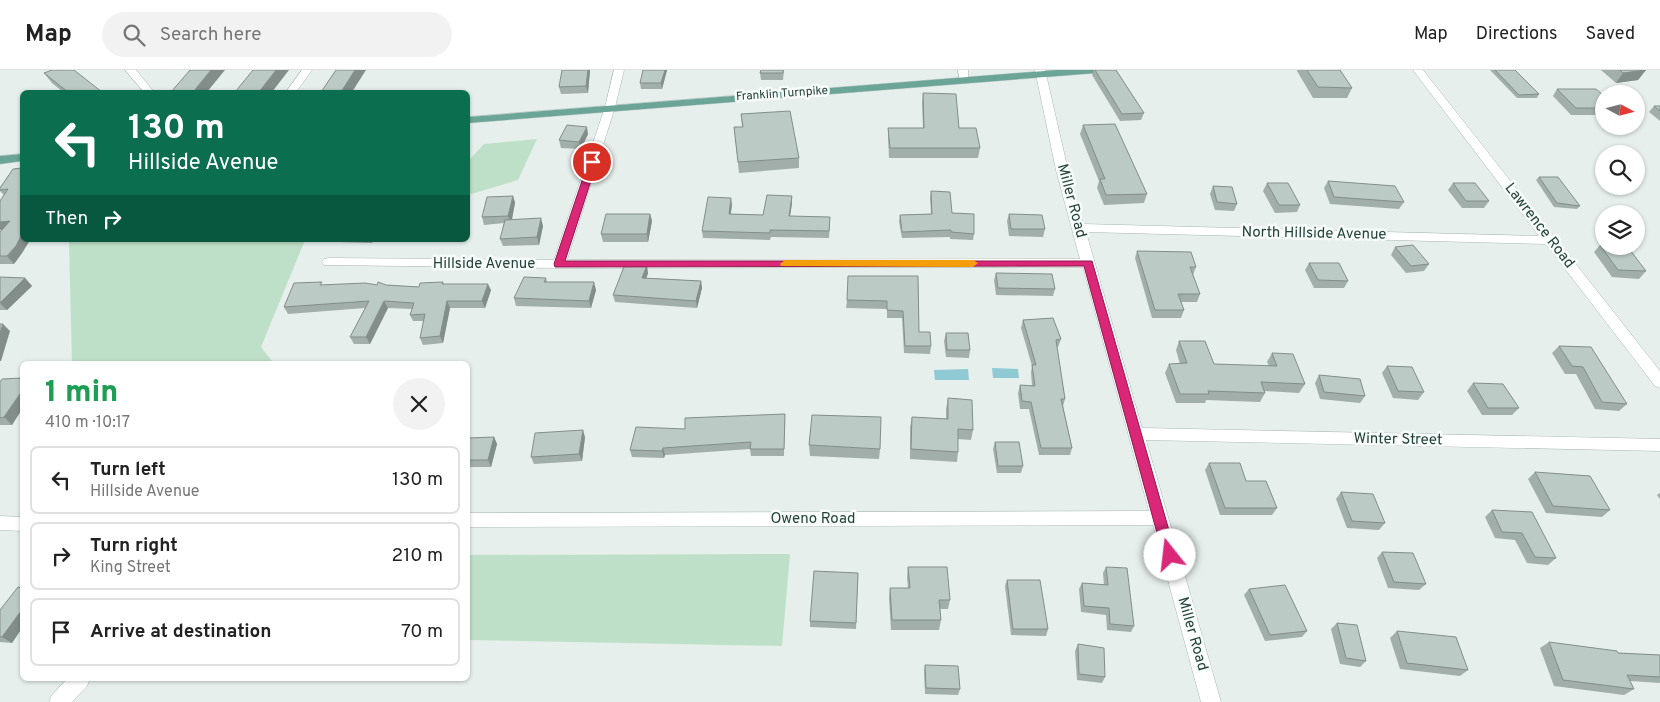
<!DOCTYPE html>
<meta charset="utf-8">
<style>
:root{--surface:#fff;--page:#f2f2f2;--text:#222;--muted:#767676;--line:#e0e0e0}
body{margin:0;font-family:Overpass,sans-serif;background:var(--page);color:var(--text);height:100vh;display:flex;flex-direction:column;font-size:19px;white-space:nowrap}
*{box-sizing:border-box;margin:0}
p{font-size:16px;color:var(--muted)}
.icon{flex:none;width:28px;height:28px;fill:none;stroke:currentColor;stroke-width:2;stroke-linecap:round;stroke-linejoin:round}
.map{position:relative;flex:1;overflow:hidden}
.panel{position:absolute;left:20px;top:291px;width:450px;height:320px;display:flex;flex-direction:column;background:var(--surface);border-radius:8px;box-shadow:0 1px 4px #0004}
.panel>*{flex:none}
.hud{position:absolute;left:20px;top:20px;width:450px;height:152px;border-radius:8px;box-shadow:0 1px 4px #0004;background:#0b6e4f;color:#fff;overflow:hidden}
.needle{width:32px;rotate:97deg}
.buttons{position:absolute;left:1595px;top:15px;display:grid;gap:10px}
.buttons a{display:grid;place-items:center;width:50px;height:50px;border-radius:50%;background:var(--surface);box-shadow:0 1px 4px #0004;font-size:25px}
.pin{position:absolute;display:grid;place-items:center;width:42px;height:42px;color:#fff;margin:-21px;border:2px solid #fff;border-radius:50%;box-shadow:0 1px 5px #0007}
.me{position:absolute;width:55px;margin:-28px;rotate:344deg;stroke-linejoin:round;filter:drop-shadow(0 0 4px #0008)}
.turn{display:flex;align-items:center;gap:18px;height:105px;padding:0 25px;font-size:22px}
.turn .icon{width:65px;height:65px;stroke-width:2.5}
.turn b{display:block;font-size:35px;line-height:42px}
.then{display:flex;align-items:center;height:48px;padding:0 25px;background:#0003;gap:10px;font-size:19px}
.round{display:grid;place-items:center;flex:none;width:52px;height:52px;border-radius:26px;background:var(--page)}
.overview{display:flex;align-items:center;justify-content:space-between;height:85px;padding:0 25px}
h1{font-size:30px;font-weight:800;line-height:38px;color:#1e9e55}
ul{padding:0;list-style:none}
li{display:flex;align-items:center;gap:15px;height:68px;margin:0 10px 8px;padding:0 15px;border:2px solid var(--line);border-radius:8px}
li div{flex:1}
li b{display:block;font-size:19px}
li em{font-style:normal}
header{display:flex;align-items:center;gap:30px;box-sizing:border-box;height:70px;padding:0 25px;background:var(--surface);border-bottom:1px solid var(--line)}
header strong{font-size:24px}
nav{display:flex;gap:28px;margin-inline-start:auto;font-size:18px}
.search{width:350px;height:45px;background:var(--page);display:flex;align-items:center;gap:12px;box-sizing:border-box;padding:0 18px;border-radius:28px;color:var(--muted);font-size:19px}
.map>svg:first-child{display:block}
.green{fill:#bfe0c8}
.water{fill:#8ec9d4}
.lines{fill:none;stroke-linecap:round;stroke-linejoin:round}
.minor-casing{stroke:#a8b8b2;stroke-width:1}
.major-casing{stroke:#c2cac8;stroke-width:1}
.minor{fill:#fff;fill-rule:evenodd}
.major{fill:#6aa596;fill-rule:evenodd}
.wall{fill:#a1aea9}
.shaded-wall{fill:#838d89}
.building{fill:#bbcac4;stroke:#838d89}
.route{fill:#db2777;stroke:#8e194d}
.slow{fill:#f59e0b}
.labels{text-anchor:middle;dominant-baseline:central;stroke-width:5;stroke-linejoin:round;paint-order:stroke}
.far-street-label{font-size:12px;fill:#24423a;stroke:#f7fbf9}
.street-label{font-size:15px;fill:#24423a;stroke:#f7fbf9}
</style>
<header>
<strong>Map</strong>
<div class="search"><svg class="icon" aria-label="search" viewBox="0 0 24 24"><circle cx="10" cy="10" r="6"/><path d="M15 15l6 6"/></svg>Search here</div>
<nav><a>Map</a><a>Directions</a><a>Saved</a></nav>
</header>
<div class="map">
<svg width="1660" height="632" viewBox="0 0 1660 632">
<rect width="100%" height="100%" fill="#e6efeb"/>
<path class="green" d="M537,69L518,110L468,125V91L484,74Z
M69,170H305L261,277L274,294H72Z
M790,484L782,576L468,570V485Z"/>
<path class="water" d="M992,298L1018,299L1019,308H993Z
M968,299L969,310H935L934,300Z"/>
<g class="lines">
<g class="minor-casing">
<path id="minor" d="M125,0H136L154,22H144Z
M302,0H312L296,22H286Z
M614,0H624L615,37L567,190L1080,189L1056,100L1035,0H1045L1068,100L1083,154L1539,166L1413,0H1423L1660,301V318L1655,316L1546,174L1086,162L1142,358L1660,369V381L1146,370L1221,632H1201L1153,455L468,457V443L1149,441L1083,197L559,198L324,195L322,192L324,189L329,188L554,190L605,37Z
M958,0H968V11H960Z
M0,446L22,447V461L0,460Z
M67,609H90L87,616L72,632H49L52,625Z"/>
</g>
<g class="major-casing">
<path id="major" d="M1057,0H1101L1096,3L468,53V47Z
M22,84V91L0,94V86Z"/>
</g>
<use href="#minor" class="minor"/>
<use href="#major" class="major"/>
</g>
<path class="wall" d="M590,0L588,23L561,24L559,17Z
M667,0L662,19H641L640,13Z
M784,0L783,10H761L760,3Z
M1094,0H1116L1144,43L1141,50L1120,51L1092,5Z
M1297,0H1340L1352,18L1347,28H1313L1297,1Z
M1490,0H1515L1539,24L1537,28H1517Z
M1601,0H1646L1638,10L1616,13Z
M44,3L102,22H63L52,13Z
M1557,19L1604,26V45H1571L1553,26Z
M923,23L980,78L978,88H889L888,68V58H923L922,33Z
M1654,36H1660V51L1649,42Z
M741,44L799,88V98L739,103L734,57H742Z
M1083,55L1147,124L1144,133L1104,135L1097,118L1099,111L1080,64Z
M588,64L581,79L561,78L559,70Z
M13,99L22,170H30L22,183L14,194H0V162L2,160H0V131L4,125L0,121V118Z
M1539,107L1580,136L1577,139L1554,137L1536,110Z
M1328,111L1404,132L1399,139L1330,134L1324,118Z
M1267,113L1300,135L1297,142L1275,143L1263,121Z
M1453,113L1489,131L1484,138H1462L1448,120Z
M1213,116L1237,134L1234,141L1215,140L1210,124Z
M931,121L952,143L974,164L973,170L950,169V167L902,168L899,152L900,145L931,144L930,128Z
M513,126L515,133L512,150L543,156L539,175L503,176L500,169L504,153L484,155L482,147Z
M792,126V133L790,146L830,154L829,168L771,167L770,170L703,168L702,161L732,135L731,144L763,145Z
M650,144L652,151L648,172H603L601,164Z
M1009,144L1045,159L1043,167L1009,166L1007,151Z
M339,170H373L372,173L340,172Z
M416,170H444L442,172L417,171Z
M1600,175L1646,201L1639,209L1612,207L1594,182Z
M1395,177L1429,194L1424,201L1406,203L1391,185Z
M1137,181L1196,197L1193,205L1200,224L1197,232H1181L1184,240L1181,248H1152L1135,188Z
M1309,193L1348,211L1344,218H1314L1305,200Z
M648,203L646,208L701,211L702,218L697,238L615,232L613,225Z
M996,203L1055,219L1053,226L996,225L994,210Z
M918,206L919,262L931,276L930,284L904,283L902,248H887V239L846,238L847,230Z
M0,207L25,208L32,216L7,240H0Z
M546,208L547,212L596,220L591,238L516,236L514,228Z
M443,212L444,214L491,220L485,238H450L443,273L423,275L420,268L424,251H413L410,245L412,239L388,238L370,274H354L350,267L365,238L288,244L284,237L324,215H386L419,217Z
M1023,250L1061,269L1058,277H1057L1065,329L1063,336L1072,378L1070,385H1039L1029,339H1020L1018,323L1020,315L1032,316L1031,302L1032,296L1021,258Z
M946,263L970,280L969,288L946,287L944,271Z
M1179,271L1214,294L1269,296L1267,292L1272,283L1305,314L1299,323L1264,321L1265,323L1260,332L1206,330L1205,333H1176L1165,303L1169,294H1180L1176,280Z
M1559,276L1627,334L1619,341L1595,339L1576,304H1565L1552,283Z
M1387,296L1424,322L1418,330L1393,328L1382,303Z
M1319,305L1365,326L1360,333L1320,329L1315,313Z
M22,308V339L12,355H0V312Z
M1473,313L1519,338L1512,345H1482L1467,321Z
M948,328L973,360L971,370L958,369V382L957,392L910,389V357L912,347L946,349V339Z
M785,344L784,386H751L750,379L665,385L664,388L632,387L630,380L685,359Z
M494,367L497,374L491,397H468V368Z
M585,367L582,391L534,394L531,387Z
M995,372L1023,396L1021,403H997L993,379Z
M809,375L880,379L879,389L810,386Z
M1209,393L1246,411L1277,438L1272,445H1220L1205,400Z
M1535,402L1610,440L1602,447L1546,443L1528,409Z
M1341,422L1385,453L1379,460L1347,458L1336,429Z
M1660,423V429L1657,425Z
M1492,440L1556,488L1548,495L1527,493L1515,470L1495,468L1485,447Z
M1382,482L1426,514L1419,520L1388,518L1377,488Z
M908,497L950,530L948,539H940L941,550L939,560H891L889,528L890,518H908L907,507Z
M1106,497L1134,556L1131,562L1107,560L1106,545L1081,542L1079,519L1082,513L1104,515L1103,503Z
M858,503L856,559L810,557V551Z
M1007,510L1048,559L1046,566L1011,565L1005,516Z
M22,518V558L12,573L0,572V540Z
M1249,519L1307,561L1302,567L1265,571L1244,525Z
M1337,553L1366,591L1360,597L1340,594L1331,559Z
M1397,561L1468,600L1460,606L1400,599L1390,568Z
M1549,572L1618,583L1660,585V613L1630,611L1634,619L1624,625L1554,616L1540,578Z
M1078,574L1105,607L1102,613L1077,610L1075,581Z
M925,595L960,619L958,625L925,624L924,601Z"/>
<path class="shaded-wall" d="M211,0H225L207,22H193Z
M276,0H289L272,22H259Z
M355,0H366L352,22H341Z
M588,0H590L588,23L586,16Z
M665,0H667L662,19L661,13Z
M1646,0L1638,10L1616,13L1623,3Z
M587,57L588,64L581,79L579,72Z
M513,126L515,133L511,153L508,146Z
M792,126V133L789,153V146Z
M731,128L732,135L729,151V144Z
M650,144L652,151L648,172L647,164Z
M541,148L543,156L539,175L537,167Z
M10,151L17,158L0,160V152Z
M22,164V170H30L22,183L14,194L7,186Z
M647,195L648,203L644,216L642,208Z
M25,208L32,216L7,240L0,233Z
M701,211L702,218L697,238L696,231Z
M594,212L596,220L591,238L589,231Z
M488,214L491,220L485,238L482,231Z
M384,231L388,238L370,274L366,267Z
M447,231L450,238L443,273L440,266Z
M3,254L10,261L1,291H0V263Z
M20,324L22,327V339L12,355L4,347Z
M583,360L585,367L582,391L579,384Z
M494,367L497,374L491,397L488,390Z
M663,378L665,385L664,388L662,381Z
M21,541L22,542V558L12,573L2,567Z"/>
<path class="building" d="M52,0H74L102,22H68L44,3Z
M190,0H211L193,22H171Z
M253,0H276L259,22H235Z
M336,0H355L341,22H321Z
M562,0H588L586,16L559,17Z
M643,0H665L661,13H640Z
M761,0H783V3H760Z
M1095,0H1116L1144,43L1122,44Z
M1307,0H1340L1352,18L1318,17Z
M1495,0H1515L1539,24L1519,25Z
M1620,0H1646L1623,3Z
M1557,19H1596L1604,26V38H1576Z
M923,23L956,24L959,58H976L980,78H890L888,58H924Z
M1654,36H1660V41Z
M790,41L799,88L738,92L734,57H743L741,44Z
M1115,54L1147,124L1106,125L1100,109H1105L1083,55Z
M567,55L587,57L579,72L559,70Z
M22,98V164L16,176L7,186H0V162L10,151L0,152V131L8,119L0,120V118L13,99Z
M1539,107H1558L1580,136L1557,133Z
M1328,111L1395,116L1404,132L1334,127Z
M1267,113H1288L1300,135H1279Z
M1453,113H1475L1489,131H1466Z
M1213,116L1232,117L1237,134L1217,132Z
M931,121L950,122L952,143L974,144V164L951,162V160L902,162L900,145L932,144Z
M767,125L792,126L789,146L830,147L829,161L770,160V163L702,161L708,127L731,128L729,144L763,145Z
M513,126L508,146L482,147L487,127Z
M606,144H650L647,164H601Z
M1009,144L1042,145L1045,159H1011Z
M541,148L537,167L500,169L505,150Z
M1413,175L1429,194L1411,196L1395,177Z
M1600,175H1604V176H1627L1646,201L1618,200Z
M1137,181L1191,182L1196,197H1190L1200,224H1178L1184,240H1155Z
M1309,193H1339L1348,211L1318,210Z
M625,194L647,195L642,208L701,211L696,231L613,225Z
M996,203L1052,204L1055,219L998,218Z
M848,206H918L919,262H930L931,276H905L903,241L887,240V231L847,230Z
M0,207L25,208L0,233Z
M524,207L546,208L544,212H594L589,231L514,228Z
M322,212L320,215L365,213L377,215L378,212L386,215L419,217L420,213L443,212L442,214H488L482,231H447L440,266L420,268L425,244L410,245L414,233L384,231L366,267H350L369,231L284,237L294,213Z
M1053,248L1061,269L1056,270L1065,329H1061L1072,378H1041L1031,332L1022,331L1020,315L1035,316L1032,295H1036L1023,250Z
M0,254H3L0,263Z
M946,263H968L970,280H947Z
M1179,271H1205L1214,294L1277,296L1272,283L1293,284L1305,314L1261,312L1265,323L1208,321L1209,324H1180L1169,294L1187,293Z
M1559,276L1591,277L1627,334L1602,332L1583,297L1572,296Z
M1387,296L1412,297L1424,322L1398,321Z
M1319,305L1360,309L1365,326L1324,322Z
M22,308V324H20L4,347L0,348V312L2,309Z
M1473,313L1503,314L1519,338H1488Z
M948,328L972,330L973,360L958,359V382L911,379L912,347L948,349Z
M785,344L784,379H750L751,372L663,378L662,381L630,380L636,357L685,359V348Z
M812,345L881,347L880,379L809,375Z
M583,360L579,384L531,387L535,363Z
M494,367L488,390H468V368Z
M995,372H1019L1023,396H998Z
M1209,393H1240L1246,411H1266L1277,438H1225Z
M1535,402L1590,406L1610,440L1553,436Z
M1341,422L1373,424L1385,453L1352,451Z
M1492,440L1532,442L1556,488L1535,487L1522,463L1502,462Z
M1382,482L1413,483L1426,514L1394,512Z
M908,497H947L950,530H939L941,550H892L890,518H910Z
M1106,497L1127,498L1134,556L1110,554L1109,538L1084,536L1082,513L1108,515Z
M814,501L858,503L856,553L810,551Z
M1007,510H1040L1048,559H1013Z
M1285,515L1307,561L1270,565L1249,519Z
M18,517L22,518V541H21L2,567H0V540Z
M1337,553L1357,555L1366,591L1346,588Z
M1397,561L1456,567L1468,600L1407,593Z
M1549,572L1617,581L1618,583L1660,585V607L1627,605L1634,619L1563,610Z
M1078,574L1104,578L1105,607L1079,604Z
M925,595L958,596L960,619L926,618Z"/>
<path class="route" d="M589,90H592L597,92L565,191H1092L1176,485L1174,489L1170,490L1165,489L1163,485L1084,196L555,197L554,194Z"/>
<path class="slow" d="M785,190H973L978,193L973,197L781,196L780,194Z"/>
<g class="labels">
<g class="far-street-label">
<text transform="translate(782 24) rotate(-4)">Franklin Turnpike</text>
</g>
<g class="street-label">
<text transform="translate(1071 131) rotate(75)">Miller Road</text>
<text transform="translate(1539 156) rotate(52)">Lawrence Road</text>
<text transform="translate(1314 164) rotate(1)">North Hillside Avenue</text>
<text x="484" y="194">Hillside Avenue</text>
<text transform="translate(1398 370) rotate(1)">Winter Street</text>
<text x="813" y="449">Oweno Road</text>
<text transform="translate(1192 564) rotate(74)">Miller Road</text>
</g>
</g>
</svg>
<div class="buttons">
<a><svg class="needle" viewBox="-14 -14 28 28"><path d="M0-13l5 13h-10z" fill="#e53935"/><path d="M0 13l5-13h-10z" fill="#767676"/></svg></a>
<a><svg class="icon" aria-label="search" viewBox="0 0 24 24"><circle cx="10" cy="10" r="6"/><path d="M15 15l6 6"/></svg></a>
<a><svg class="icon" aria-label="layers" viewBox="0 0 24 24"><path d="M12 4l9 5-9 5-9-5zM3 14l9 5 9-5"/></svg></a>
</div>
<div class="pin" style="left:592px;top:92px;background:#d93025"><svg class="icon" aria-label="arrive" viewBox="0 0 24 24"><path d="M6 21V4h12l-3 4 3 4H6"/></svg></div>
<svg class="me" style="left:1170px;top:485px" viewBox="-20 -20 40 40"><circle r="19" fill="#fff"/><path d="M0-13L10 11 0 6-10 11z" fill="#db2777"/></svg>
<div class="hud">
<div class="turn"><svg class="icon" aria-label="left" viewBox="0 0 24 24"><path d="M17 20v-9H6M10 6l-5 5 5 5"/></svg><div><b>130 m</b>Hillside Avenue</div></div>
<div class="then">Then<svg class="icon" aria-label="right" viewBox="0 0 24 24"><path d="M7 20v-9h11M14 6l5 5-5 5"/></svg></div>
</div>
<section class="panel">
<div class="overview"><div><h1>1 min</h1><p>410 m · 10:17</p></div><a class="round"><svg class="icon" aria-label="close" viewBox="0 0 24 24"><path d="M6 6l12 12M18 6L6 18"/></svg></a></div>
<ul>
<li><svg class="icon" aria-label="left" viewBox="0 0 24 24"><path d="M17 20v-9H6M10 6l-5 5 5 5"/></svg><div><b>Turn left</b><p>Hillside Avenue</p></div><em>130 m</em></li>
<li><svg class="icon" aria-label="right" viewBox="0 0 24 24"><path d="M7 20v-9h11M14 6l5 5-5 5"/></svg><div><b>Turn right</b><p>King Street</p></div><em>210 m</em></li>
<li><svg class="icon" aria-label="arrive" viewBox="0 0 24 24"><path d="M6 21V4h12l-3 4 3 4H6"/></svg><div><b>Arrive at destination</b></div><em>70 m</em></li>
</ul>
</section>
</div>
